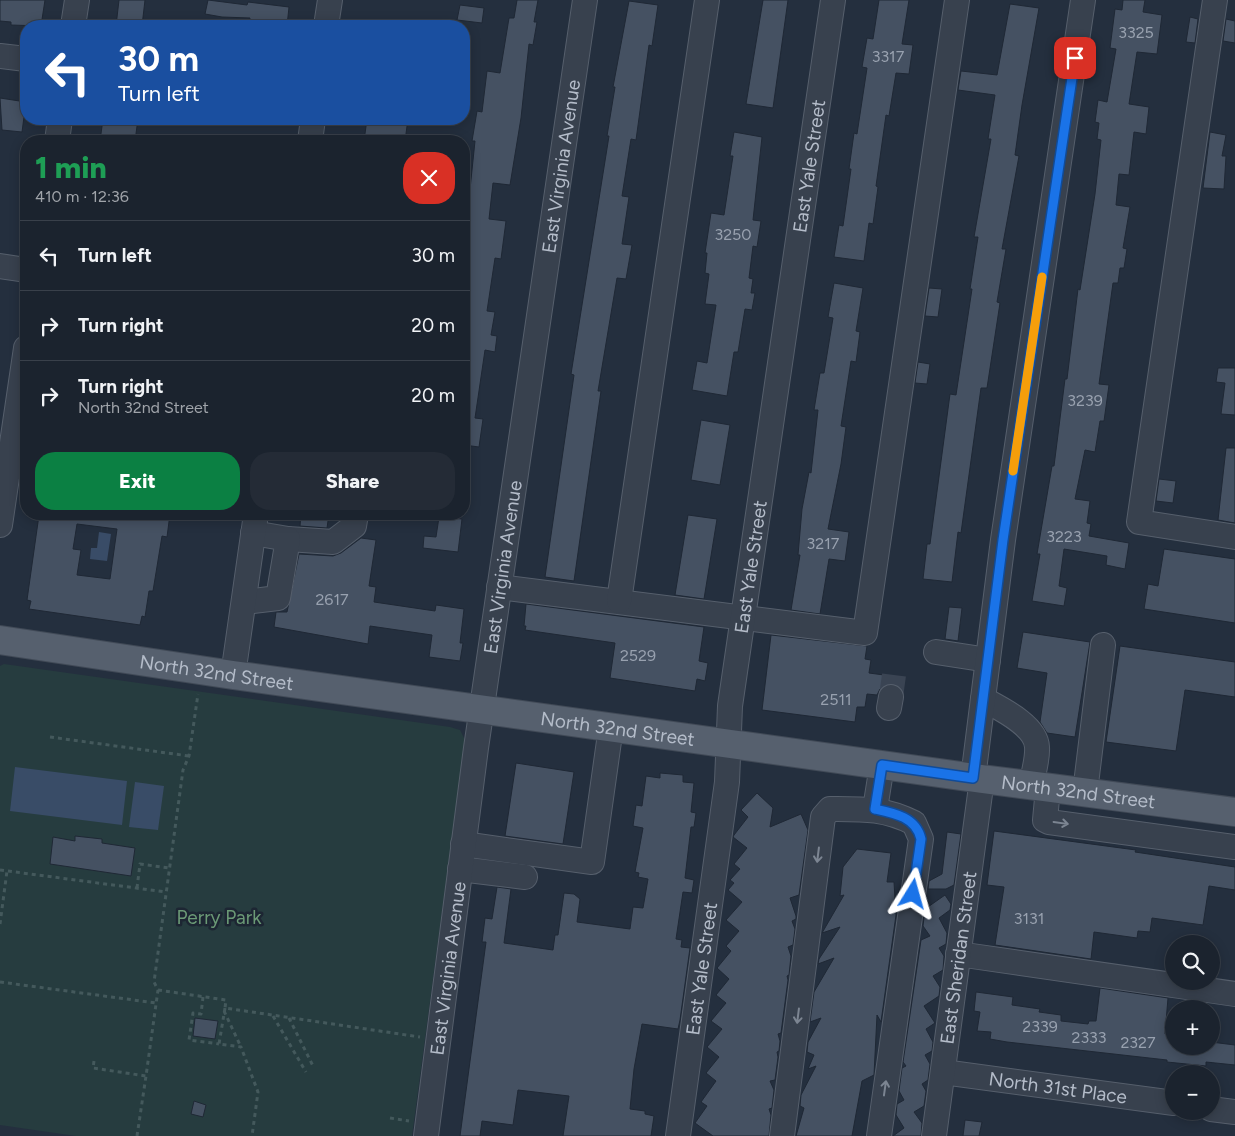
<!DOCTYPE html>
<meta charset="utf-8">
<style>
:root{--surface:#1b232e;--page:#242b36;--text:#f1f3f6;--muted:#a0a4aa;--line:#39404a;--accent:#0b8043}
body{margin:0;font-family:Figtree,sans-serif;background:var(--page);color:var(--text);height:100vh;display:flex;flex-direction:column;font-size:19px;white-space:nowrap}
*{box-sizing:border-box;margin:0}
p{font-size:16px;color:var(--muted)}
.icon{flex:none;width:28px;height:28px;fill:none;stroke:currentColor;stroke-width:2;stroke-linecap:round;stroke-linejoin:round}
.map{position:relative;flex:1;overflow:hidden}
.panel{position:absolute;left:20px;top:135px;width:450px;height:385px;display:flex;flex-direction:column;background:var(--surface);border-radius:20px;box-shadow:0 2px 12px #0003,0 0 0 1px var(--line)}
.panel>*{flex:none}
.top-card{position:absolute;left:20px;top:20px;width:450px;height:105px;border-radius:20px;box-shadow:0 2px 12px #0003,0 0 0 1px var(--line);background:#1a4fa0;color:#fff;overflow:hidden}
.tools{position:absolute;left:1165px;top:935px;display:grid;gap:10px}
.tools a{display:grid;place-items:center;width:55px;height:55px;border-radius:50%;background:var(--surface);box-shadow:0 2px 12px #0003,0 0 0 1px var(--line);font-size:25px}
.pin{position:absolute;display:grid;place-items:center;width:42px;height:42px;color:#fff;margin:-21px;border-radius:10px;box-shadow:0 2px 8px #0006}
.me{position:absolute;width:55px;margin:-28px;rotate:8deg;stroke-linejoin:round;filter:drop-shadow(0 0 4px #0008)}
.turn{display:flex;align-items:center;gap:18px;height:105px;padding:0 15px;font-size:22px}
.turn .icon{width:65px;height:65px;stroke-width:2.5}
.turn b{display:block;font-size:35px;line-height:42px}
.round{display:grid;place-items:center;flex:none;width:52px;height:52px;border-radius:20px;background:var(--page)}
.summary{display:flex;align-items:center;justify-content:space-between;height:85px;padding:0 15px}
h1{font-size:30px;font-weight:800;line-height:38px;color:#1e9e55}
.button{display:flex;gap:10px;margin-top:auto;padding:10px 15px}
.button a{flex:1;height:58px;border-radius:20px;background:var(--accent);color:#fff;font-size:20px;font-weight:800;line-height:58px;text-align:center}
.button a+a{background:var(--page);color:var(--text)}
ul{padding:0;list-style:none}
li{display:flex;align-items:center;gap:15px;height:70px;padding:0 15px;border-top:1px solid var(--line)}
li div{flex:1}
li b{display:block;font-size:19px}
li em{font-style:normal}
.map>svg:first-child{display:block}
.green{fill:#263c3f}
.water{fill:#394c67}
.building{fill:#455162;stroke:#1f2835;fill-rule:evenodd}
.lines{fill:none;stroke-linecap:round;stroke-linejoin:round}
.minor-tunnel{stroke:#3a4453;stroke-width:24;stroke-dasharray:24 12;stroke-linecap:butt}
.minor-casing{stroke:#565f6c;stroke-width:26}
.major-casing{stroke:#414a57;stroke-width:30}
.path{stroke:#44595c;stroke-width:3;stroke-dasharray:4 4;stroke-linecap:butt}
.minor{stroke:#38414e;stroke-width:24}
.major{stroke:#56606e;stroke-width:28}
.oneway{stroke:#7c8592}
.route-casing{stroke:#114b97;stroke-width:12}
.route{stroke:#1a73e8;stroke-width:9}
.slow{stroke:#f59e0b;stroke-width:9}
.labels{text-anchor:middle;dominant-baseline:central;stroke-width:5;stroke-linejoin:round;paint-order:stroke}
.number-label{font-size:16px;fill:#98a1af}
.street-label{font-size:19px;fill:#b4bcc9;stroke:#1d2633}
.park-label{font-size:19px;fill:#6b9a76;stroke:#1d2633}
</style>
<div class="map">
<svg width="1235" height="1136" viewBox="0 0 1235 1136">
<rect width="100%" height="100%" fill="#242f3e"/>
<path class="green" d="M4,664L450,727L460,730L465,740L412,1136H76L0,1125V666Z"/>
<path class="water" d="M99,532L111,534L107,561L90,559L91,548H97Z
M15,767L127,781L122,825L10,811Z
M135,782L164,786L158,830L129,827Z"/>
<path class="building" d="M0,0H45L41,26L11,25V22L0,21Z
M119,0H145L142,26H116Z
M208,0L247,5L248,2L289,7L287,26H249L250,18L222,17L205,14Z
M517,0H538L534,22H537L533,45L529,44L521,118L510,185L493,183L489,219L506,221L501,259L495,258L487,311L495,312L491,335L497,336L495,352L485,350L475,418L483,419L479,447L464,445V247L475,141H472L477,111L482,112L487,71L500,73L509,18H514Z
M763,0H788L773,108L746,104Z
M879,0H909L902,44L913,45L909,74L896,73L889,116L886,115L876,186L878,187L873,224L869,223L864,261L834,257L839,225L843,226L851,169H849L854,133L857,134L867,68L862,67L867,38L873,39Z
M1123,0H1145L1143,12L1162,15L1157,54L1137,52L1129,104L1149,107L1146,134L1134,132L1129,175L1119,174L1116,205L1130,207L1123,248L1127,249L1124,268H1120L1118,283H1113L1099,384L1109,385L1104,421H1100L1095,452L1085,450L1075,499L1090,501L1087,523L1091,524L1089,536L1129,543L1125,569L1106,565L1107,556L1064,549L1059,586L1067,588L1064,606L1032,601L1040,554H1037L1052,466H1054L1065,379H1067L1078,289L1080,290L1095,194L1101,140L1097,139L1099,123L1095,122L1098,100L1107,102L1116,49L1110,48L1115,9L1122,10Z
M629,1L658,5L652,46L649,45L636,140L631,139L622,196L629,197L622,244L632,245L626,279L617,278L598,391H601L574,581L545,577L574,375L571,374L609,136H607L615,87H613Z
M1010,4L1039,8L1022,105L1015,155L1019,156L1002,249H1006L997,302L1000,303L987,388H981L961,533L958,532L952,582L923,579L927,544H930L950,394L956,395L972,289H970L978,237H974L991,139H988L995,95L958,90L961,71L997,75Z
M460,5L484,8L482,23L457,20Z
M1190,17L1198,19L1195,43L1186,42Z
M1226,19L1235,21V43L1223,41Z
M0,98L26,102L22,132L2,130Z
M103,119H138L135,141H100Z
M367,119H408L405,141H364Z
M734,132L762,137L753,220L761,221L757,247L753,246L749,278L753,279L751,293H755L752,310L745,309L738,352H734L727,396L692,390L697,361L707,363L716,305L705,304L709,274L705,273L707,253H705L711,213L724,215L733,156H730Z
M1210,132L1226,135L1222,156H1226L1224,189L1203,188Z
M834,283L863,288L856,331L860,332L856,362L851,361L841,426L846,427L841,464L828,529L849,532L845,561L829,559L820,614L791,610L800,555H798L802,509L809,472L811,473L818,410H814L820,373H824L833,318L828,317Z
M929,288L942,289L938,317L925,316Z
M918,362L930,364L927,384L915,383Z
M1218,368H1235V415L1221,414L1225,383L1216,382Z
M701,420L730,425L720,485L691,480Z
M1226,448H1235V523L1218,520Z
M1159,479L1176,481L1173,503L1156,501Z
M42,514H170L167,537L162,536L153,591H149L145,617L142,616L140,625L29,609L31,601L27,600L39,515ZM77,524L117,529L110,579L77,575L81,550L73,549Z
M301,514H329L327,528L300,526Z
M688,515L717,519L704,599L675,595Z
M439,517L462,519L458,552L423,548L424,536L436,537Z
M361,538L376,540L369,586L376,587L374,602L435,611L436,605L464,609L460,643H463L460,661L429,657L432,635L370,626L368,644L274,627L276,612H287L299,554L333,556L341,553Z
M1164,549L1235,559V623L1144,609L1148,584L1158,586Z
M526,604L704,627L699,661L708,663L705,681L697,679L695,691L610,678L615,643L525,630L526,626H524Z
M949,607L962,608L958,641L945,639Z
M1023,632L1090,642L1075,737L1047,733L1040,722L1047,673L1017,668Z
M771,635L867,646L865,659L871,660L869,673L899,677L898,686L887,684L880,689L877,695L867,694L865,707H857L855,722L762,710Z
M1120,646L1235,662V697L1185,690L1176,751L1106,742Z
M516,763L574,772L563,844L505,836Z
M660,773L683,775V782L694,783L691,812L696,813L694,827H691L685,878L694,880L692,893L683,892L676,939L682,940L681,947L690,948L680,1020L678,1029L642,1024L634,1069L630,1109L645,1111V1114L654,1116L651,1136H563L569,1096L518,1090L513,1125L482,1121L480,1136H460L486,942H482L485,918L492,919L497,887L511,889L504,943L553,950L555,935H558L564,893L574,894L580,899L577,922L630,929L633,907L643,908L648,879L638,877L639,873L635,872L643,828L633,826L636,805L642,806L646,776L660,778Z
M757,793L773,808L770,827L801,814L808,830L799,895L790,898L796,916V919L792,921L795,929L793,945L788,947L791,956L789,975L787,976L788,980L781,1033L778,1034L780,1041L779,1051L777,1052L778,1057L775,1080L770,1081L774,1090L772,1108L769,1109L771,1115L769,1136H713L695,1123L707,1106L701,1102L716,1081L706,1073L719,1057L707,1047L722,1029L711,1021L726,1003L716,995L729,979L717,968L731,951L726,946L739,931L726,920L742,902L728,890L734,883L730,880L740,869L734,864L747,848L733,837L734,835L748,817L741,810Z
M994,831L1136,850L1135,852L1235,867V890L1209,886L1203,925L1152,918L1150,932L1138,931L1137,938L1094,932L1091,959L995,945L1004,887L987,885Z
M947,832L961,834L954,885L946,889H928L929,881L942,874Z
M75,836L102,839V843L135,848L131,876L50,864L53,837L75,841Z
M857,849L891,853L887,882H894L896,915L881,1022L877,1015L874,1075L862,1081L852,1136H796L804,1108L800,1106L801,1095L816,1066L808,1069L814,1055L807,1052L808,1042L821,1018L810,1022L814,992L834,958L818,964L819,959L840,927L822,933L844,895L840,896L843,867Z
M945,895L951,904L950,910L939,918L947,933L946,944L939,948L944,956L943,970L933,976L940,987L939,996L924,1006L935,1023L926,1029L933,1042L932,1051L925,1055L930,1064L928,1080L922,1084L926,1091L924,1106L914,1112L922,1123L921,1136H893L904,1128L896,1115L897,1104L904,1100L899,1091L902,1068L906,1066L903,1062L921,940L930,936L923,926L925,909Z
M1100,988L1168,998L1165,1034L1174,1035V1046H1211V1042L1235,1045V1065L1206,1062V1066L1167,1062V1060L1007,1042L990,1039L991,1032L977,1031L980,1012L974,1011L976,992L1013,997L1012,1005L1040,1009L1039,1012L1061,1015V1021L1088,1024L1089,1021H1096Z
M195,1018L218,1021L215,1039L193,1036Z
M194,1101L206,1105L203,1117L191,1114Z
M965,1120L982,1122L979,1136H963Z"/>
<g class="lines">
<path class="minor-tunnel" d="M891,697L894,675"/>
<g class="minor-casing">
<g id="minor">
<path d="M1215,0L1139,522L1235,537"/>
<path d="M73,26L77,0"/>
<path d="M326,26L330,0"/>
<path d="M0,56L26,59"/>
<path d="M57,141L60,119"/>
<path d="M310,141L313,119"/>
<path d="M0,266L26,270"/>
<path d="M0,525L26,348"/>
<path d="M288,539L333,542L354,526L356,514"/>
<path d="M499,587L865,633L957,0"/>
<path d="M619,601L707,0"/>
<path d="M244,602L278,598L288,539L253,533"/>
<path d="M936,652L988,660"/>
<path d="M233,675L256,514"/>
<path d="M983,699C999,708 1036,725 1037,747C1038,759 1033,774 1031,786"/>
<path d="M889,708L891,697"/>
<path d="M973,778L1003,540L1083,0"/>
<path d="M1048,788L1045,820L1049,822L1235,847"/>
<path d="M1085,792L1103,645"/>
<path d="M875,809L882,765"/>
<path d="M463,844L592,862L611,727"/>
<path d="M460,869L525,877"/>
<path d="M958,954L1235,994"/>
<path id="s1" d="M943,1072L1174,1103"/>
<path d="M1211,1109L1235,1112"/>
<path id="s2" d="M426,1136L476,748L585,0"/>
<path id="s3" d="M678,1136L727,782L730,706L833,0"/>
<path d="M782,1136L823,817L830,809C863,809 884,808 914,823L921,839L879,1136"/>
<path id="s4" d="M934,1136L982,779"/>
</g>
</g>
<g class="major-casing">
<g id="major">
<path id="s5" d="M0,640L233,675L982,779L1235,812"/>
</g>
</g>
<path class="path" d="M50,737L189,756
M0,870L166,892
M137,888L140,864L169,868
M0,924L7,871
M0,982L156,1003
M158,990L226,1000L225,1008L420,1037
M203,997L201,1014L193,1013L189,1040L219,1044
M225,1008L219,1044L241,1047L258,1092L252,1136
M224,1011L241,1047
M273,1016L306,1072
M289,1018L314,1068
M94,1061L93,1068L146,1076L158,990L154,982L183,770L189,756L198,694
M390,1118L409,1121
M137,1136L146,1076"/>
<use href="#minor" class="minor"/>
<use href="#major" class="major"/>
</g>
<defs><path id="oneway-shaft" d="M-6 0H5M1.5-3L5.5 0L1.5 3" fill="none" stroke-width="1.6" stroke-linecap="round" stroke-linejoin="round" transform="scale(1.25)"/></defs>
<g class="oneway">
<use href="#oneway-shaft" transform="translate(1061 823) rotate(8)"/>
<use href="#oneway-shaft" transform="translate(818 855) rotate(97)"/>
<use href="#oneway-shaft" transform="translate(798 1016) rotate(97)"/>
<use href="#oneway-shaft" transform="translate(885 1088) rotate(-82)"/>
</g>
<g class="lines">
<g class="route-casing">
<path id="route" d="M913,894L921,839C916,817 894,813 875,809L882,765L973,778L1003,540L1075,58"/>
</g>
<use href="#route" class="route"/>
<path class="slow" d="M1013,471L1042,277"/>
</g>
<g class="labels">
<g class="number-label">
<text x="1136" y="32">3325</text>
<text x="888" y="56">3317</text>
<text x="733" y="234">3250</text>
<text x="1085" y="400">3239</text>
<text x="1064" y="536">3223</text>
<text x="823" y="543">3217</text>
<text x="332" y="599">2617</text>
<text x="638" y="655">2529</text>
<text x="836" y="699">2511</text>
<text x="1029" y="918">3131</text>
<text x="1040" y="1026">2339</text>
<text x="1089" y="1037">2333</text>
<text x="1138" y="1042">2327</text>
</g>
<g class="street-label">
<text stroke="none"><textPath href="#s2" startOffset="979">East Virginia Avenue</textPath></text>
<text stroke="none"><textPath href="#s3" startOffset="979">East Yale Street</textPath></text>
<text stroke="none"><textPath href="#s3" startOffset="574">East Yale Street</textPath></text>
<text stroke="none"><textPath href="#s2" startOffset="574">East Virginia Avenue</textPath></text>
<text stroke="none"><textPath href="#s5" startOffset="219">North 32nd Street</textPath></text>
<text stroke="none"><textPath href="#s5" startOffset="624">North 32nd Street</textPath></text>
<text stroke="none"><textPath href="#s5" startOffset="1089">North 32nd Street</textPath></text>
<text stroke="none"><textPath href="#s4" startOffset="180">East Sheridan Street</textPath></text>
<text stroke="none"><textPath href="#s2" startOffset="169">East Virginia Avenue</textPath></text>
<text stroke="none"><textPath href="#s3" startOffset="169">East Yale Street</textPath></text>
<text stroke="none"><textPath href="#s1" startOffset="116">North 31st Place</textPath></text>
</g>
<g class="park-label">
<text x="219" y="917">Perry Park</text>
</g>
</g>
</svg>
<div class="tools">
<a><svg class="icon" aria-label="search" viewBox="0 0 24 24"><circle cx="10" cy="10" r="6"/><path d="M15 15l6 6"/></svg></a>
<a>+</a>
<a>−</a>
</div>
<div class="pin" style="left:1075px;top:58px;background:#d93025"><svg class="icon" aria-label="arrive" viewBox="0 0 24 24"><path d="M6 21V4h12l-3 4 3 4H6"/></svg></div>
<svg class="me" style="left:913px;top:894px" viewBox="-20 -20 40 40"><path d="M0-17L14 15 0 8-14 15z" fill="#1a73e8" stroke="#fff" stroke-width="4"/></svg>
<div class="top-card">
<div class="turn"><svg class="icon" aria-label="left" viewBox="0 0 24 24"><path d="M17 20v-9H6M10 6l-5 5 5 5"/></svg><div><b>30 m</b>Turn left</div></div>
</div>
<section class="panel">
<div class="summary"><div><h1>1 min</h1><p>410 m · 12:36</p></div><a class="round" style="background:#d93025;color:#fff"><svg class="icon" aria-label="close" viewBox="0 0 24 24"><path d="M6 6l12 12M18 6L6 18"/></svg></a></div>
<ul>
<li><svg class="icon" aria-label="left" viewBox="0 0 24 24"><path d="M17 20v-9H6M10 6l-5 5 5 5"/></svg><div><b>Turn left</b></div><em>30 m</em></li>
<li><svg class="icon" aria-label="right" viewBox="0 0 24 24"><path d="M7 20v-9h11M14 6l5 5-5 5"/></svg><div><b>Turn right</b></div><em>20 m</em></li>
<li><svg class="icon" aria-label="right" viewBox="0 0 24 24"><path d="M7 20v-9h11M14 6l5 5-5 5"/></svg><div><b>Turn right</b><p>North 32nd Street</p></div><em>20 m</em></li>
</ul>
<div class="button"><a>Exit</a><a>Share</a></div>
</section>
</div>
